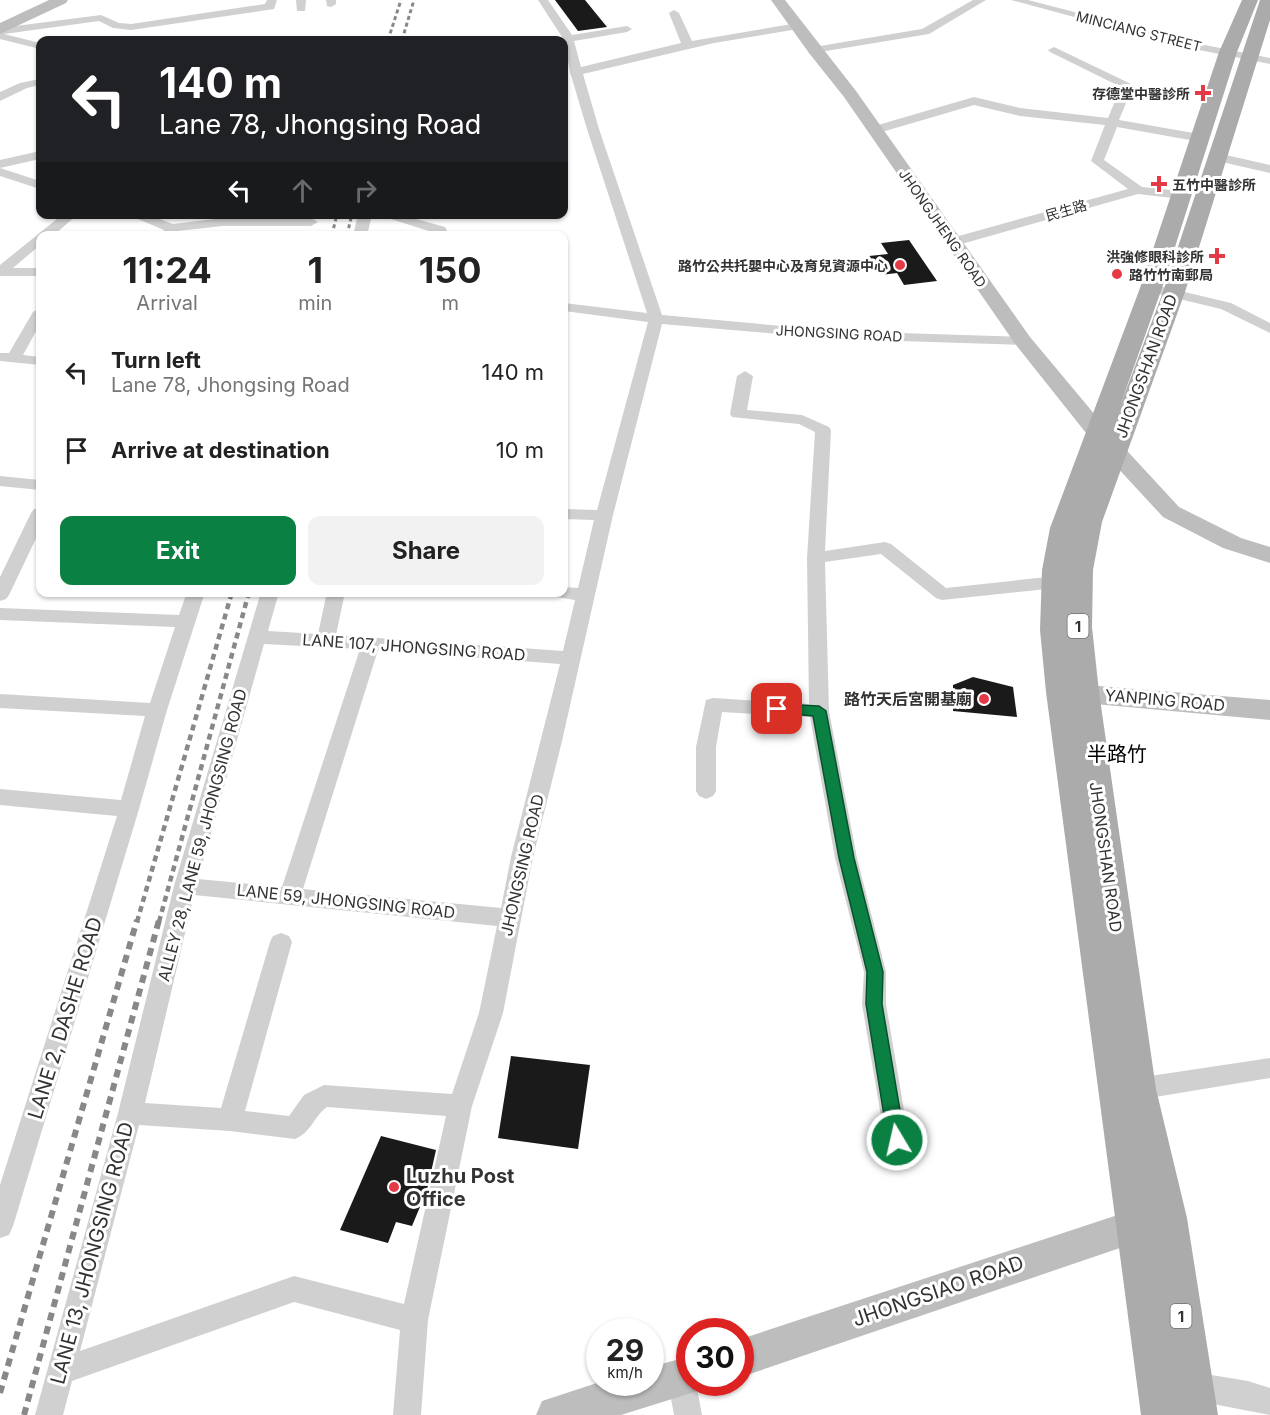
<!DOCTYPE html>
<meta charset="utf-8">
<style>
:root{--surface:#fff;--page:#f2f2f2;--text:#222;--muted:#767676;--accent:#0b8043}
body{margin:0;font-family:Inter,"Noto Sans TC",sans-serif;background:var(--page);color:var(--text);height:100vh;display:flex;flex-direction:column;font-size:22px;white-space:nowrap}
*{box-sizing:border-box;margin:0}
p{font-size:20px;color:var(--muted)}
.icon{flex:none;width:33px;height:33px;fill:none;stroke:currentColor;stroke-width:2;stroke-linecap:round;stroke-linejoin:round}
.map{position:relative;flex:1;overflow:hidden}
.sheet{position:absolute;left:36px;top:231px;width:532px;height:366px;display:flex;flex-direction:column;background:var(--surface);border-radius:12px;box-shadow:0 2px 4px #0004}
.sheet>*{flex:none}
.top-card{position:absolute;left:36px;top:36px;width:532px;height:183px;border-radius:12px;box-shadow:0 2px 4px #0004;background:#202124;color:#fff;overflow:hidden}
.speed{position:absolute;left:586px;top:1318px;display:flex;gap:12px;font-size:30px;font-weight:700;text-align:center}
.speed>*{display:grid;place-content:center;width:78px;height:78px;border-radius:50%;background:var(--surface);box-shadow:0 2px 4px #0004;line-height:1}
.speed small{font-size:15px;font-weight:400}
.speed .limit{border:9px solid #d22;background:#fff;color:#111}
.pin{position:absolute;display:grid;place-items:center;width:51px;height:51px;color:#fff;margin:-26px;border-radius:12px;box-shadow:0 3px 9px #0006}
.me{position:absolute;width:66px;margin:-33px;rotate:351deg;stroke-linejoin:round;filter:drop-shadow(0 0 4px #0008)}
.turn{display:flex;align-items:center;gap:21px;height:126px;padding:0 24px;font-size:27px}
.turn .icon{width:78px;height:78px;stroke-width:2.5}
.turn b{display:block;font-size:42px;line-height:51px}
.lanes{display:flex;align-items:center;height:57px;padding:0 24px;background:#0003;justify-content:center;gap:30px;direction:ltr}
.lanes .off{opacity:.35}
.eta{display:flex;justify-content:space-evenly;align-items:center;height:102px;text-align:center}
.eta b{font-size:36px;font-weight:700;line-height:42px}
.action{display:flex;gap:12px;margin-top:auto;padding:12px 24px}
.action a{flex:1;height:69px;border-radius:12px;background:var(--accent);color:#fff;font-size:24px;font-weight:700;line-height:69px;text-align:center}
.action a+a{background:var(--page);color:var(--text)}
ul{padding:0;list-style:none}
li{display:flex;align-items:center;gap:18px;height:78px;padding:0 24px}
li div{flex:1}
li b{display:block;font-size:22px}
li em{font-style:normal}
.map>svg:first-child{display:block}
.building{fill:#1a1a1a}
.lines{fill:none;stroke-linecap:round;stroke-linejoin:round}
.street{fill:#d0d0d0;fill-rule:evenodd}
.secondary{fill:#bdbdbd;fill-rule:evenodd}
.primary{fill:#ababab;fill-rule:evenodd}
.rail-far2{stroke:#888;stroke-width:3;stroke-dasharray:4 3;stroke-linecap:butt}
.rail-far1{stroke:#888;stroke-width:4.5;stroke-dasharray:6 4.5;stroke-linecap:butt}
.rail{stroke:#888;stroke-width:6;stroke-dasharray:8 6;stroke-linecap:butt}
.route{fill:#0b8043;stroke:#07532c;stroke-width:1.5}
.poi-dot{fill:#e63946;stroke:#fff;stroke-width:2}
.labels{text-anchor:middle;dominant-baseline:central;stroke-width:6;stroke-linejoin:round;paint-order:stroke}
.far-street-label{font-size:14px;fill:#333;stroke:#fff}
.far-poi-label{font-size:14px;font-weight:bold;fill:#333;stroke:#fff;text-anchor:end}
.shield{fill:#fff;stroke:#707070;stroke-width:1.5}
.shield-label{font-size:15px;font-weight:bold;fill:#333}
.street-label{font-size:16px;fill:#333;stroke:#fff}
.poi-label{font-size:16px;font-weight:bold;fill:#333;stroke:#fff;text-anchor:end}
.quarter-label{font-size:20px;fill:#000;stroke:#fff}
.near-street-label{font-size:20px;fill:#333;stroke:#fff}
.near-poi-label{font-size:20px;font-weight:bold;fill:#333;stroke:#fff;text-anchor:start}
</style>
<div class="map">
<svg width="1270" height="1415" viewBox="0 0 1270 1415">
<rect width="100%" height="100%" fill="#fff"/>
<path class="building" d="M555,0H585L607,27L578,31Z
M909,240L937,281L904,285L897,273L880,275L869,256L888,254L881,243Z
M973,677L1013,687L1017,717L953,711V685Z
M511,1056L590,1065L578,1149L498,1138Z
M381,1136L436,1150L427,1190L412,1226L396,1222L388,1243L340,1230Z"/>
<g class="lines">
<path class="street" d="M267,0H277L274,9L131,30L113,28L99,21L4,34L40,43V49L0,39V28L101,15L119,23L131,24L265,4Z
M296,0H306L305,11H297Z
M326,0H336V4L331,7L327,6Z
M538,0H548L572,35L627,26L632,29L627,32L574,41L581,67L681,43L669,13L674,10L679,13L692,41L798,23L803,26L798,29L714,43L583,74L599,129L662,315L837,331L1023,337L1030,341L1023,345L837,339L662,324L613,515L562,741L533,857L503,1013L472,1106L428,1320L421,1415H393L400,1330L294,1302L72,1381L63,1415H35L118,1113L174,886L261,592H279L268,631L318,634L327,592H345L336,635L563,651L575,600L550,596L547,592H564V587L578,588L594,520L564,519V509L597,510L648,322L564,311V303L647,313L587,129L570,72L564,40ZM264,644L360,649L282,887L198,879ZM378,650L560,664L511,857L501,908L303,889ZM194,895L497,926L479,1013L452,1094L324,1085L304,1095L289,1116L245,1111L292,942L289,936L281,933L273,936L270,942L221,1108L145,1103ZM327,1107L446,1116L404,1304L294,1276L80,1351L139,1125L230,1131L295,1139C311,1133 314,1116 327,1107Z
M973,0H986L929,34L814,53L808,50L814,47L922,29Z
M1011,0H1028L1190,42L1270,58V64L1189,48Z
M1054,47L1131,84L1133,86L1119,120L1205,135L1207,138L1205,141L1201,142L1117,127L1104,160L1142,187L1181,191L1188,195L1181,199L1138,194L958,245H948L946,242L948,239L1128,189L1091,161L1105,125L1020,116L974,105L875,134L869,130L871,127L974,97L1020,108L1108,118L1121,87L1050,52L1048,50Z
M40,79V85L27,88L0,101V92L20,83Z
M40,151V159L0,168V160Z
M1217,153L1270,165V173L1213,160L1211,157L1213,154Z
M0,168L40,181V189L0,176Z
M63,214H78L53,236H40V245L13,268H40V276H0V265Z
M126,214H146L173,224L223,218H311L318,222L311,226H223L177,231L175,236H161L164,230Z
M358,214H372L367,236H353Z
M375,214H398L445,227L450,236H437L435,233Z
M1151,284L1231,303L1270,323V333L1221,309L1146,291L1144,288L1146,285Z
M40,308V324L23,355L40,357V365L0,361V353H9L33,312Z
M745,371L753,376L747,410L802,415L829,427L831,430L825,551L885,542L891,544L946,588L1056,576L1062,578L1065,582L1062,586L1056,588L942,600L936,598L881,554L825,562L829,711L857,858L886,972V1004L909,1140L906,1148L897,1151L888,1148L885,1140L862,1004L864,972L835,858L810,717L722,712L716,747V791L713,796L706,799L699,796L696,791V747L706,700L713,698L809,704L807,558L815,432L799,424L732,417L730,414L737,376Z
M0,476L40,480V490L0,486Z
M40,508V530L9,595L6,599L0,601V577L31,513L34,509Z
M187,592H205L167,710L139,809L13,1226L9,1235L0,1238V1185L117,816L0,805V789L121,800L145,716L0,708V694L150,703L175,627L0,620V608L179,615Z
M1270,1058V1078L1137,1100L1128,1097L1125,1089L1128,1081L1137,1078Z
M681,1363L690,1367V1383H696L702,1415H674L667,1377L671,1367Z
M1187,1371L1248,1381L1270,1388V1415L1187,1399L1177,1395L1173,1385L1177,1375Z"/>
<path class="secondary" d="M49,0H68L66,3L0,34V23Z
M771,0H785L856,91L1030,337L1106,428L1179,507L1241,538L1270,547V563L1223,548L1163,517L1090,438L1016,345L844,97L809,53Z
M1062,683L1270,700V720L1062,701L1053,699L1049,692L1053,685Z
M1151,1204L1164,1209L1169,1221L1164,1233L741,1377V1339Z
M690,1356V1383H706L704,1389L621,1415H536L542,1401L600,1382L651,1383V1367Z"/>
<path class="primary" d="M1242,0H1258L1237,52L1162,288L1120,406L1163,292L1260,0H1270V20L1185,292L1102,522L1093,570L1092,627L1099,692L1156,1089L1187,1218L1218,1415H1141L1046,692L1040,630L1042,570L1050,528L1140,288L1219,52Z"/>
<path class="rail-far2" d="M388,40L401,0
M402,40L414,0
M332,235L337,214
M347,235L352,214"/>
<path class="rail-far1" d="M137,922L232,592
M159,922L249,592"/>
<path class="rail" d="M0,1393L137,920
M24,1415L159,920"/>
</g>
<path class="route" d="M777,704L819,706L826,711L854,858L883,972L882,1004L905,1140L903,1145L897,1148L890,1145L888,1140L866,1004L867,972L839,858L813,716L772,712L770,709L772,705Z"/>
<g class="poi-dot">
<path d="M1200 84h6v6h6v6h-6v6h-6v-6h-6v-6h6z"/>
<path d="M1156 175h6v6h6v6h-6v6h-6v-6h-6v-6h6z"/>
<path d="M1214 247h6v6h6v6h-6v6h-6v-6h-6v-6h6z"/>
<circle cx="900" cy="265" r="6"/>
<circle cx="1117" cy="274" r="6"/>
<circle cx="984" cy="699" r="6"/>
<circle cx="394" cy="1187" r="6"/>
</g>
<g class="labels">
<g class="far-street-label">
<text transform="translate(1139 31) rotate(14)">MINCIANG STREET</text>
<text transform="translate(1066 210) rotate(-16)">民生路</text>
<text transform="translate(943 228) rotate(55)">JHONGJHENG ROAD</text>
<text transform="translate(839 333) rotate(3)">JHONGSING ROAD</text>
</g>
<g class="far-poi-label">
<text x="1190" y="93">存德堂中醫診所</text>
<text x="1172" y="184" text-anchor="start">五竹中醫診所</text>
<text x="1204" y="256">洪強修眼科診所</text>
<text x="888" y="265">路竹公共托嬰中心及育兒資源中心</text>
<text x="1129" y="274" text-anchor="start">路竹竹南郵局</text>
</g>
<g class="shield">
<rect x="1067.5" y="614" width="21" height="24" rx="4.5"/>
<rect x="1170.5" y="1304" width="21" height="24" rx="4.5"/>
</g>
<g class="shield-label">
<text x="1078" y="626">1</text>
<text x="1181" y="1316">1</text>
</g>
<g class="street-label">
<text transform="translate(1146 366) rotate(-70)">JHONGSHAN ROAD</text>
<text transform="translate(414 647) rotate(4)">LANE 107, JHONGSING ROAD</text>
<text transform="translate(1165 700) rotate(5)">YANPING ROAD</text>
<text transform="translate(202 835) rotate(-75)">ALLEY 28, LANE 59, JHONGSING ROAD</text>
<text transform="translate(1106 857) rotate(82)">JHONGSHAN ROAD</text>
<text transform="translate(522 865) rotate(-77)">JHONGSING ROAD</text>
<text transform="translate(346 901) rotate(6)">LANE 59, JHONGSING ROAD</text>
</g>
<g class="poi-label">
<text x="972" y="699">路竹天后宮開基廟</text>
</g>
<g class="quarter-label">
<text x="1117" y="754">半路竹</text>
</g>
<g class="near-street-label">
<text transform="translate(65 1018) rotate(-73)">LANE 2, DASHE ROAD</text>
<text transform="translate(92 1253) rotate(-75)">LANE 13, JHONGSING ROAD</text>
<text transform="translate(938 1291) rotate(-19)">JHONGSIAO ROAD</text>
</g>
<g class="near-poi-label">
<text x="406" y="1176">Luzhu Post<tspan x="406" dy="23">Office</tspan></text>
</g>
</g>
</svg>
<div class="speed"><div>29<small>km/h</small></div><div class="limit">30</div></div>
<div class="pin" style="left:777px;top:709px;background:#d93025"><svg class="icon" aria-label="arrive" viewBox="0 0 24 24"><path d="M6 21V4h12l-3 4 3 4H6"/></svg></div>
<svg class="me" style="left:897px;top:1140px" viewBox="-20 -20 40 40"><circle r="17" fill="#0b8043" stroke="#fff" stroke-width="3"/><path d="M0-11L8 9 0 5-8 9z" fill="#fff"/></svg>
<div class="top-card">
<div class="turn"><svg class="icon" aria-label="left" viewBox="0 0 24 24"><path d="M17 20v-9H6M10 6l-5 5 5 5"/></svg><div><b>140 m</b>Lane 78, Jhongsing Road</div></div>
<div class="lanes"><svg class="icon" aria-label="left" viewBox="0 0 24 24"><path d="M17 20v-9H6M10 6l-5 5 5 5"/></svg><svg class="icon off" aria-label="ahead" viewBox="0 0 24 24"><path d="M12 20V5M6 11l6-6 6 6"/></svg><svg class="icon off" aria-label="right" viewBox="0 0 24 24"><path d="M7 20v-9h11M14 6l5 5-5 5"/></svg></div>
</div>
<section class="sheet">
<div class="eta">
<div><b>11:24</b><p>Arrival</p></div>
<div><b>1</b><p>min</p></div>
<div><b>150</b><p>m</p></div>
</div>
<ul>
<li><svg class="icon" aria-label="left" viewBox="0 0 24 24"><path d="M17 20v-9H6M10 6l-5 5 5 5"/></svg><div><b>Turn left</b><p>Lane 78, Jhongsing Road</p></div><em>140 m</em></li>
<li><svg class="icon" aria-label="arrive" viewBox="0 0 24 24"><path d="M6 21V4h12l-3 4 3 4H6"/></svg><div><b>Arrive at destination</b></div><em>10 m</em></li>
</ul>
<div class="action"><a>Exit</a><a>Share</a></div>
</section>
</div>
